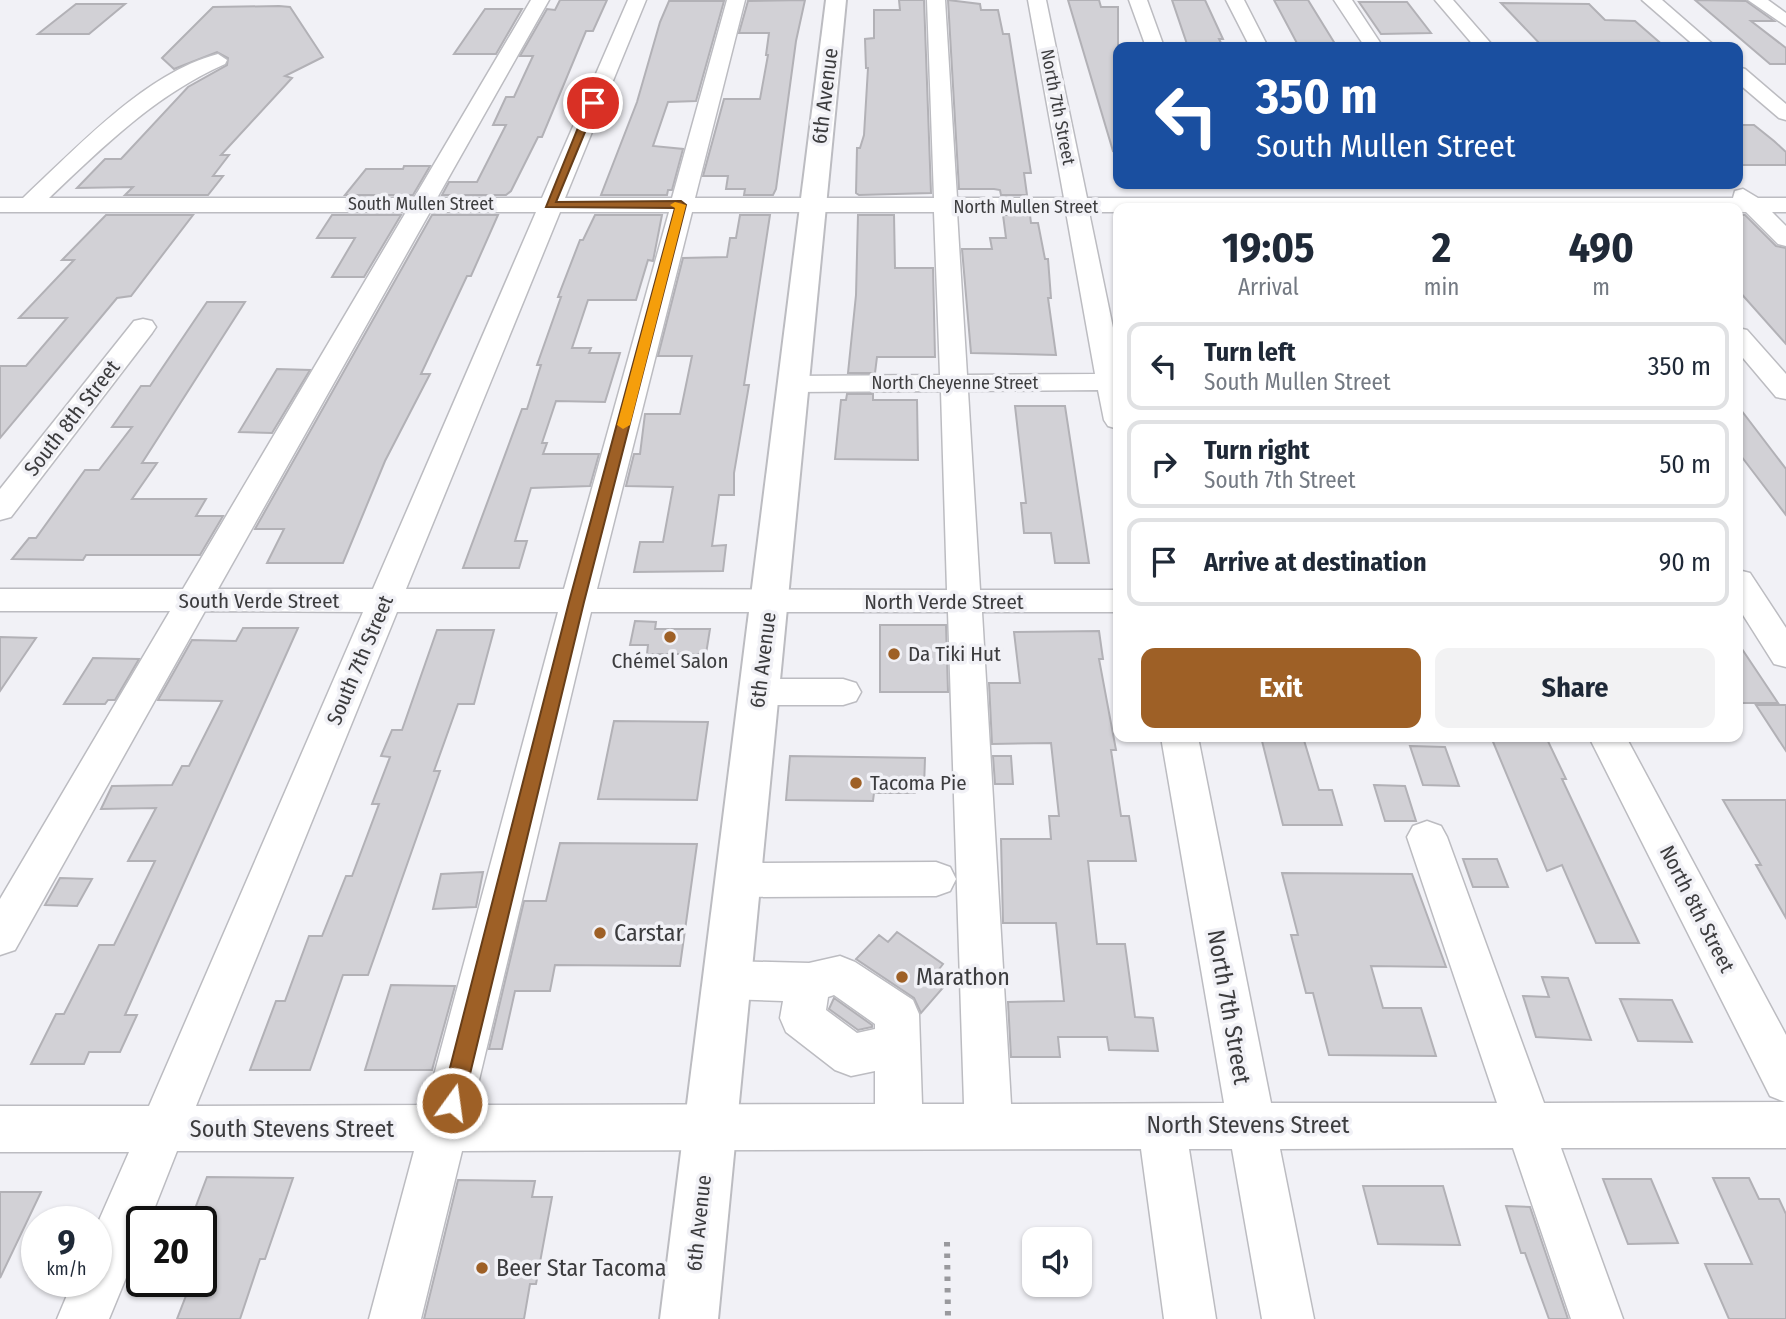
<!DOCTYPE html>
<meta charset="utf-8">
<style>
:root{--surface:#fff;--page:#f2f2f3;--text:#1f2937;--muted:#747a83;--line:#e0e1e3;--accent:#9e6026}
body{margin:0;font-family:"Fira Sans Condensed",sans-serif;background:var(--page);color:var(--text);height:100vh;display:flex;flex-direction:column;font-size:26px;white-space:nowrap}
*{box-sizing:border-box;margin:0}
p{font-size:23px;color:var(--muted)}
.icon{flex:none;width:38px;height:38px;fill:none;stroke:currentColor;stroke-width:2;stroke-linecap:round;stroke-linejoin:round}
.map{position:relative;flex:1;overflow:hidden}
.side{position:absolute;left:1113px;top:203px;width:630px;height:539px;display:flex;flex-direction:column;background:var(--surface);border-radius:14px;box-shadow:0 2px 5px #0004}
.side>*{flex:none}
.banner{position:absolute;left:1113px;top:42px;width:630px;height:147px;border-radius:14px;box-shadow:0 2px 5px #0004;background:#1a4fa0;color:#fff;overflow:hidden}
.buttons{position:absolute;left:1022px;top:1227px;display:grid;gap:14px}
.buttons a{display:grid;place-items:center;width:70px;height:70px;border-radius:14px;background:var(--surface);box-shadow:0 2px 5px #0004;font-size:35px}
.speed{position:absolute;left:21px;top:1206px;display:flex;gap:14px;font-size:35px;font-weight:700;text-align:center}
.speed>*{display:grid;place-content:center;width:91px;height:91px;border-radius:50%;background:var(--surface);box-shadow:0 2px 5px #0004;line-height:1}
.speed small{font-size:18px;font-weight:400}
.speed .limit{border:4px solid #111;border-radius:10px;background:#fff;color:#111}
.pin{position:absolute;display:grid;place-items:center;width:60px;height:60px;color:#fff;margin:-30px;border:4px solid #fff;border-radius:50%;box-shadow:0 2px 7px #0007}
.me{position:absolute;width:77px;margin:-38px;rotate:14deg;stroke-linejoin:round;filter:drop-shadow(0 0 5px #0008)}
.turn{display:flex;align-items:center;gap:24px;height:147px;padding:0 28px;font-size:32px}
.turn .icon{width:91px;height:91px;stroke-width:2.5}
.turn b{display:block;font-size:49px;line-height:60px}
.eta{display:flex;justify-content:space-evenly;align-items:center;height:119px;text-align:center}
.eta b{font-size:42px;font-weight:700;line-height:49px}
.cta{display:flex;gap:14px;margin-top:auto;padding:14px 28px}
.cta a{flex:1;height:80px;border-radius:14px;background:var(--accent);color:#fff;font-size:28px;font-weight:700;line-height:80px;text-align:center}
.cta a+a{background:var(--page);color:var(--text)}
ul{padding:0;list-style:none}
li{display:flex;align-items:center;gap:21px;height:88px;margin:0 14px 10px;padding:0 14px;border:4px solid var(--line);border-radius:14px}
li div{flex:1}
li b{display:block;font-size:26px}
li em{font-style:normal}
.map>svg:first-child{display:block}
.building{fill:#d2d1d6;stroke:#b2b1b6;stroke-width:2}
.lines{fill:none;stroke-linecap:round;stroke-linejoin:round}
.minor-casing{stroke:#bcbcc1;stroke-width:3}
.major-casing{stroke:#bcbcc1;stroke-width:4}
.path{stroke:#99999d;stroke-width:6;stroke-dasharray:4.5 7;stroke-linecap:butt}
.minor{fill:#fff;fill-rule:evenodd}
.major{fill:#fff;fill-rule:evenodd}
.route{fill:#9e6026;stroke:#673e19;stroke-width:2}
.slow{fill:#f59e0b}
.poi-dot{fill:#9e6026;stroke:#f1f1f6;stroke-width:2.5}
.labels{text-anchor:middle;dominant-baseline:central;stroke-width:7;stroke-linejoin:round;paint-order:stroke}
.far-street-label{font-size:18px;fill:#3c3c3e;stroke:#f1f1f6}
.street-label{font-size:21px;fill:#3c3c3e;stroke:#f1f1f6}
.poi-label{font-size:21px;fill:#3c3c3e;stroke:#f1f1f6;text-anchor:start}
.near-poi-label{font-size:24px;fill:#3c3c3e;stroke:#f1f1f6;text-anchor:start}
.near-street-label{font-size:24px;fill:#3c3c3e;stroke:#f1f1f6}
</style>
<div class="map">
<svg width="1786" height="1319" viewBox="0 0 1786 1319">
<rect width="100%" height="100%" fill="#f1f1f6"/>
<path class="building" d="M560,0H607L593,31H586L542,137H538L511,191L506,195H442L449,182H477L506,125H493L506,97H514L533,56H520L547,9L555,10Z
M805,0L796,41L776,189L773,195H744L745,189H726L728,176H703L724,99H760L768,55H766L769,33H739L748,1Z
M899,0H924L931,193L859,195L856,193L857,148H860L864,135L868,68H866L865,39L874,38V10H900Z
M948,0L980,4L981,10H998L1003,34H1009L1031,173H1024L1027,195H1001L1000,190L994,189H959Z
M1068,0H1099L1101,7H1118V150L1113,151Z
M1172,0H1205L1223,39H1219L1223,47H1188Z
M1274,0H1308L1337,47H1299Z
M1695,0L1746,1L1774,21H1751L1786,48V64H1770Z
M669,1H724L696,101L668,102L653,146L683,149L672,190H668L667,195H601L637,102L660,22Z
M1359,2H1407L1431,33L1381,34Z
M1501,3L1589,4L1605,20L1635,21L1665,47H1543Z
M76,4H125L89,34H38Z
M279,6L290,7L323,57L285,76L292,78L221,155H229L213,176H223L208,195H125L133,187L77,188L105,159H121L188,87L227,65L228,58L217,52L174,69L162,58L213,7Z
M485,9H522L496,54H454Z
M1738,125H1754L1774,141L1786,152V165H1738Z
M404,166H430L413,195H345L366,169H403Z
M106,215H193L131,296L117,298L0,438V366H26L67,318H19L74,260H62Z
M332,215H401L364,277H332L355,238H317Z
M432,215H498L471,276H467L421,374H430L385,461L343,563H267L284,529H255Z
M595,215H662L653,261L648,260L636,300H588L572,348H591L589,353H620L605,402L556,401L542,443H547L543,454H599L590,486L531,488L515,541H527L519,568H463L522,409H527L541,365H537L561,297H558L580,240H583Z
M740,215H770L744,385H749L734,473V495H719L712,546L726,545L723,571L634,572L640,542H663L673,487L626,486L634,454H640L645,414H680L692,356H658L683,258L727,257L730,238H736Z
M858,215H894L895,268H933L935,357H877L875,373H848L856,295Z
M1003,215H1030L1031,223H1038L1045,259H1048L1051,298H1048L1056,355L971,353L962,249H992L990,238H1006Z
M1738,215H1745L1776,246L1786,248V344L1738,290Z
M207,302H245L142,463H157L132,499H206L196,516H223L200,555H86L83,560L12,559L29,538H36L85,470H99L132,427H112L141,386H150Z
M277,369L310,370L272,433L239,432Z
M847,394H873V400H917L918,460L835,459L841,400H846Z
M1015,406H1065L1089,563H1055L1051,533H1024L1021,503H1026Z
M1738,406L1786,469V515L1738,452Z
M635,621L656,622L655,629H710L706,654H647L648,645H630Z
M880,625H946L948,692H880Z
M243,628H298L125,1015H137L120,1052H89L84,1064H31L56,1014H64L99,945H114L155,861H128L156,808L101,809L112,786L172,785L182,766H189L222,701L158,700L192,640L236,641Z
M437,630H494L474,704H458L434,771H440L368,975H343L310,1070H250L276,1001H285L309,936H322L346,876H352L379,804H372L390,757L381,756L392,730H402Z
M1099,631L1103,659H1099L1116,750H1111L1121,816H1129L1136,861H1088L1097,944H1125L1135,1017L1153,1018L1158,1051L1109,1050L1107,1037H1058L1060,1057H1011L1008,1002L1064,1001L1056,923H1003L1001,839H1051L1049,816H1059L1051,743L992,744L989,683H1020L1014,632Z
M0,637L36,638L0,691Z
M1738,643L1778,703H1738Z
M93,658L139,659L115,700H108L105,704H64Z
M1756,705H1786V751Z
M614,721L708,722L697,800L598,799Z
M1261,737H1303L1319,790H1332L1342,825H1283Z
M1491,737H1546L1566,779H1562L1639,943H1596L1562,865L1547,871Z
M1410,746L1445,747L1459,786L1423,785Z
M790,756L925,758L924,788L915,787V793H874L873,801L786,800Z
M993,756H1011L1013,784H995Z
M1374,785L1405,786L1416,821H1385Z
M1723,800H1786V918L1756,865H1761Z
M560,843L697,844L680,966L555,965L550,991H515L502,1049H489L524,901H546Z
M1463,859H1497L1508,887H1473Z
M483,872L476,907L433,909L441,874Z
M1282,873L1412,874L1446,967L1371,966L1383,1008H1421L1436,1056L1329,1055L1313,993H1306L1291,935H1298Z
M60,878L92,879L77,906L45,905Z
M897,932L943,964L936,973L948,982L921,1013L914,998L856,959L879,935L888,942Z
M1542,977L1568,978L1591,1040L1536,1037L1523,996L1549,997Z
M391,985L455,986L432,1070H365Z
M834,998L872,1025V1027L858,1030L829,1009Z
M1620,999L1672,1000L1692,1042L1638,1041Z
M207,1177L293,1178L265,1259H260L240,1319H177L189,1288H201V1222H190Z
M1713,1178H1749L1759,1199H1779L1786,1214V1319H1729L1705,1264H1752Z
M1603,1179H1651L1678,1243L1628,1244Z
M458,1180L535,1181L532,1197H552L536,1284H530L524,1319H424Z
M1363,1186H1443L1460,1245L1378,1244Z
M0,1192H41L0,1278Z
M1506,1206L1530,1207L1568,1319H1549L1525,1253H1521Z"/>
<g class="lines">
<g class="minor-casing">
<path id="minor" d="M531,0H549L437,198H542L628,0H646L565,198H672L727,0H745L695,198H934L927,0H945L957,198H1064L1028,0H1046L1087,198H1733L1735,191L1743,189L1758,198H1786V212H1772L1786,226V246L1778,244L1746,212H1738V208H1118V212H1089L1118,352V429L1108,426L1104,420L1098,390L968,391L980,590H1118V612H982L1011,1104L1224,1103L1161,737H1198L1271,1103H1497L1407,837L1413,826L1427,821L1441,826L1447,837L1544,1103L1785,1102L1770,1096L1589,737H1626L1786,1035V1148H1561L1623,1319H1571L1513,1148L1280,1149L1314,1319H1262L1232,1149H1189L1216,1319H1164L1141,1149L462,1151L421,1319H369L414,1151H177L149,1222H142V1239L109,1319H57L73,1281H96V1227L129,1152H0V1106H149L363,612L205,611L15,950L0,955V899L170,611H0V589H183L406,212H0V198H23C77,148 145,73 218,54L227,60L225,64C155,95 104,146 49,198H414ZM430,212H536L373,589H218ZM560,212H669L564,589H406ZM692,212H934L940,375L792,376L782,378L778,384L782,390L792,392L941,391L947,590L597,589ZM957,212H1066L1095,374L967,375ZM397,612H558L426,1105L196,1106ZM591,612H948L964,1104H922L919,1014L913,1000L855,962L840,956L809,963L726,961L711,966L704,980L711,994L726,999L783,1001L780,1018L786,1032L835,1070L851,1076L875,1071V1104L473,1105ZM834,995L875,1024V1029L857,1033L826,1010L828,997Z
M1129,0H1147L1164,47H1146Z
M1226,0H1244L1268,47H1250Z
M1334,0H1352L1383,47H1365Z
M1435,0H1453L1494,47H1475Z
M1642,0H1662L1716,47H1696Z
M1748,0H1768L1786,13V26Z
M1738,67L1745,69L1786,104V120L1779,118L1738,83Z
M143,319L152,321L156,327L152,333L11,517L0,520V489L134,321Z
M1738,328L1747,330L1786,374V399L1776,397L1738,352Z
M1738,570L1750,573L1786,628V667L1774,664L1738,607Z
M759,679H843L856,683L861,692L856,701L843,705H759L746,701L741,692L746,683Z
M936,862L950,867L956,879L950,891L936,896L738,897L724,892L718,880L724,868L738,863Z"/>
</g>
<g class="major-casing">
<path id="major" d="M826,0H846L718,1319H660Z"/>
</g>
<path class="path" d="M947,1242L948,1319"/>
<use href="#minor" class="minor"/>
<use href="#major" class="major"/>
</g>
<path class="route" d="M593,100L597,103L556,202L681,201L686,205L584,602L463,1103L460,1110L452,1113L444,1110L441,1103L569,602L675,208L546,207L588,103Z"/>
<path class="slow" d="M675,202L686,205L630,425L623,429L617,425L675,208L670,205Z"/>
<g class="poi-dot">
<circle cx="670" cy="637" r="7"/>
<circle cx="894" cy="654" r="7"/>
<circle cx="856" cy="783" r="7"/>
<circle cx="600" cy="933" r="7"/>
<circle cx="902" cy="977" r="7"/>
<circle cx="482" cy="1268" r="7"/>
</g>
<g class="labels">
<g class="far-street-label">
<text transform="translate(1058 107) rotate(79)">North 7th Street</text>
<text x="421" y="204">South Mullen Street</text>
<text x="1026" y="207">North Mullen Street</text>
<text x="955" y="383">North Cheyenne Street</text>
</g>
<g class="street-label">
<text transform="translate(825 96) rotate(-83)">6th Avenue</text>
<text transform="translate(72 418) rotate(-52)">South 8th Street</text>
<text x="259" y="601">South Verde Street</text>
<text x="944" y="602">North Verde Street</text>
<text transform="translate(360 660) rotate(-67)">South 7th Street</text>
<text transform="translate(763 660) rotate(-83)">6th Avenue</text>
<text transform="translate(1697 909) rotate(63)">North 8th Street</text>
<text transform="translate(699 1223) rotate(-84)">6th Avenue</text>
</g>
<g class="poi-label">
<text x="908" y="654">Da Tiki Hut</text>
<text x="670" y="661" text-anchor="middle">Chémel Salon</text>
<text x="870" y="783">Tacoma Pie</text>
</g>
<g class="near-poi-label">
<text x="614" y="933">Carstar</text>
<text x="916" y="977">Marathon</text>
<text x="496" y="1268">Beer Star Tacoma</text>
</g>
<g class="near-street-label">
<text transform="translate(1229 1007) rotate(80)">North 7th Street</text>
<text x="1248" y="1125">North Stevens Street</text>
<text x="292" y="1129">South Stevens Street</text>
</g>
</g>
</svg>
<div class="buttons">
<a><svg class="icon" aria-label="sound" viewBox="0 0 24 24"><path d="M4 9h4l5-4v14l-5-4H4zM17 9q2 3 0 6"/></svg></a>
</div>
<div class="speed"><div>9<small>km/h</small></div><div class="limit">20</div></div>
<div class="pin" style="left:593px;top:103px;background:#d93025"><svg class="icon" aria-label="arrive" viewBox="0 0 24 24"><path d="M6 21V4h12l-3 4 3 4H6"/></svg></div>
<svg class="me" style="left:452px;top:1103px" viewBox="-20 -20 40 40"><circle r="17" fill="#9e6026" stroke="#fff" stroke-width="3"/><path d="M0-11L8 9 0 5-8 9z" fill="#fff"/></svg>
<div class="banner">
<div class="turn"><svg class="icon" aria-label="left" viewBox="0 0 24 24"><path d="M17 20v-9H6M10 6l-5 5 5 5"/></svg><div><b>350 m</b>South Mullen Street</div></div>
</div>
<section class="side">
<div class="eta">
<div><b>19:05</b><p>Arrival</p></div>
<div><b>2</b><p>min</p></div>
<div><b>490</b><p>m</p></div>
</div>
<ul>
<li><svg class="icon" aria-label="left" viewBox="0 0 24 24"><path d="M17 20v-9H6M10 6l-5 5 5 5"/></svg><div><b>Turn left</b><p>South Mullen Street</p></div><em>350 m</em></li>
<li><svg class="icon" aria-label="right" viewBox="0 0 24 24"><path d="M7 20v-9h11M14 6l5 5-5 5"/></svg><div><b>Turn right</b><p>South 7th Street</p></div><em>50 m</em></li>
<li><svg class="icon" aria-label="arrive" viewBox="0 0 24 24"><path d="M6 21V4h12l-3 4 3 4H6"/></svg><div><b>Arrive at destination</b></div><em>90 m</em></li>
</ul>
<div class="cta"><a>Exit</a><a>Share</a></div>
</section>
</div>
